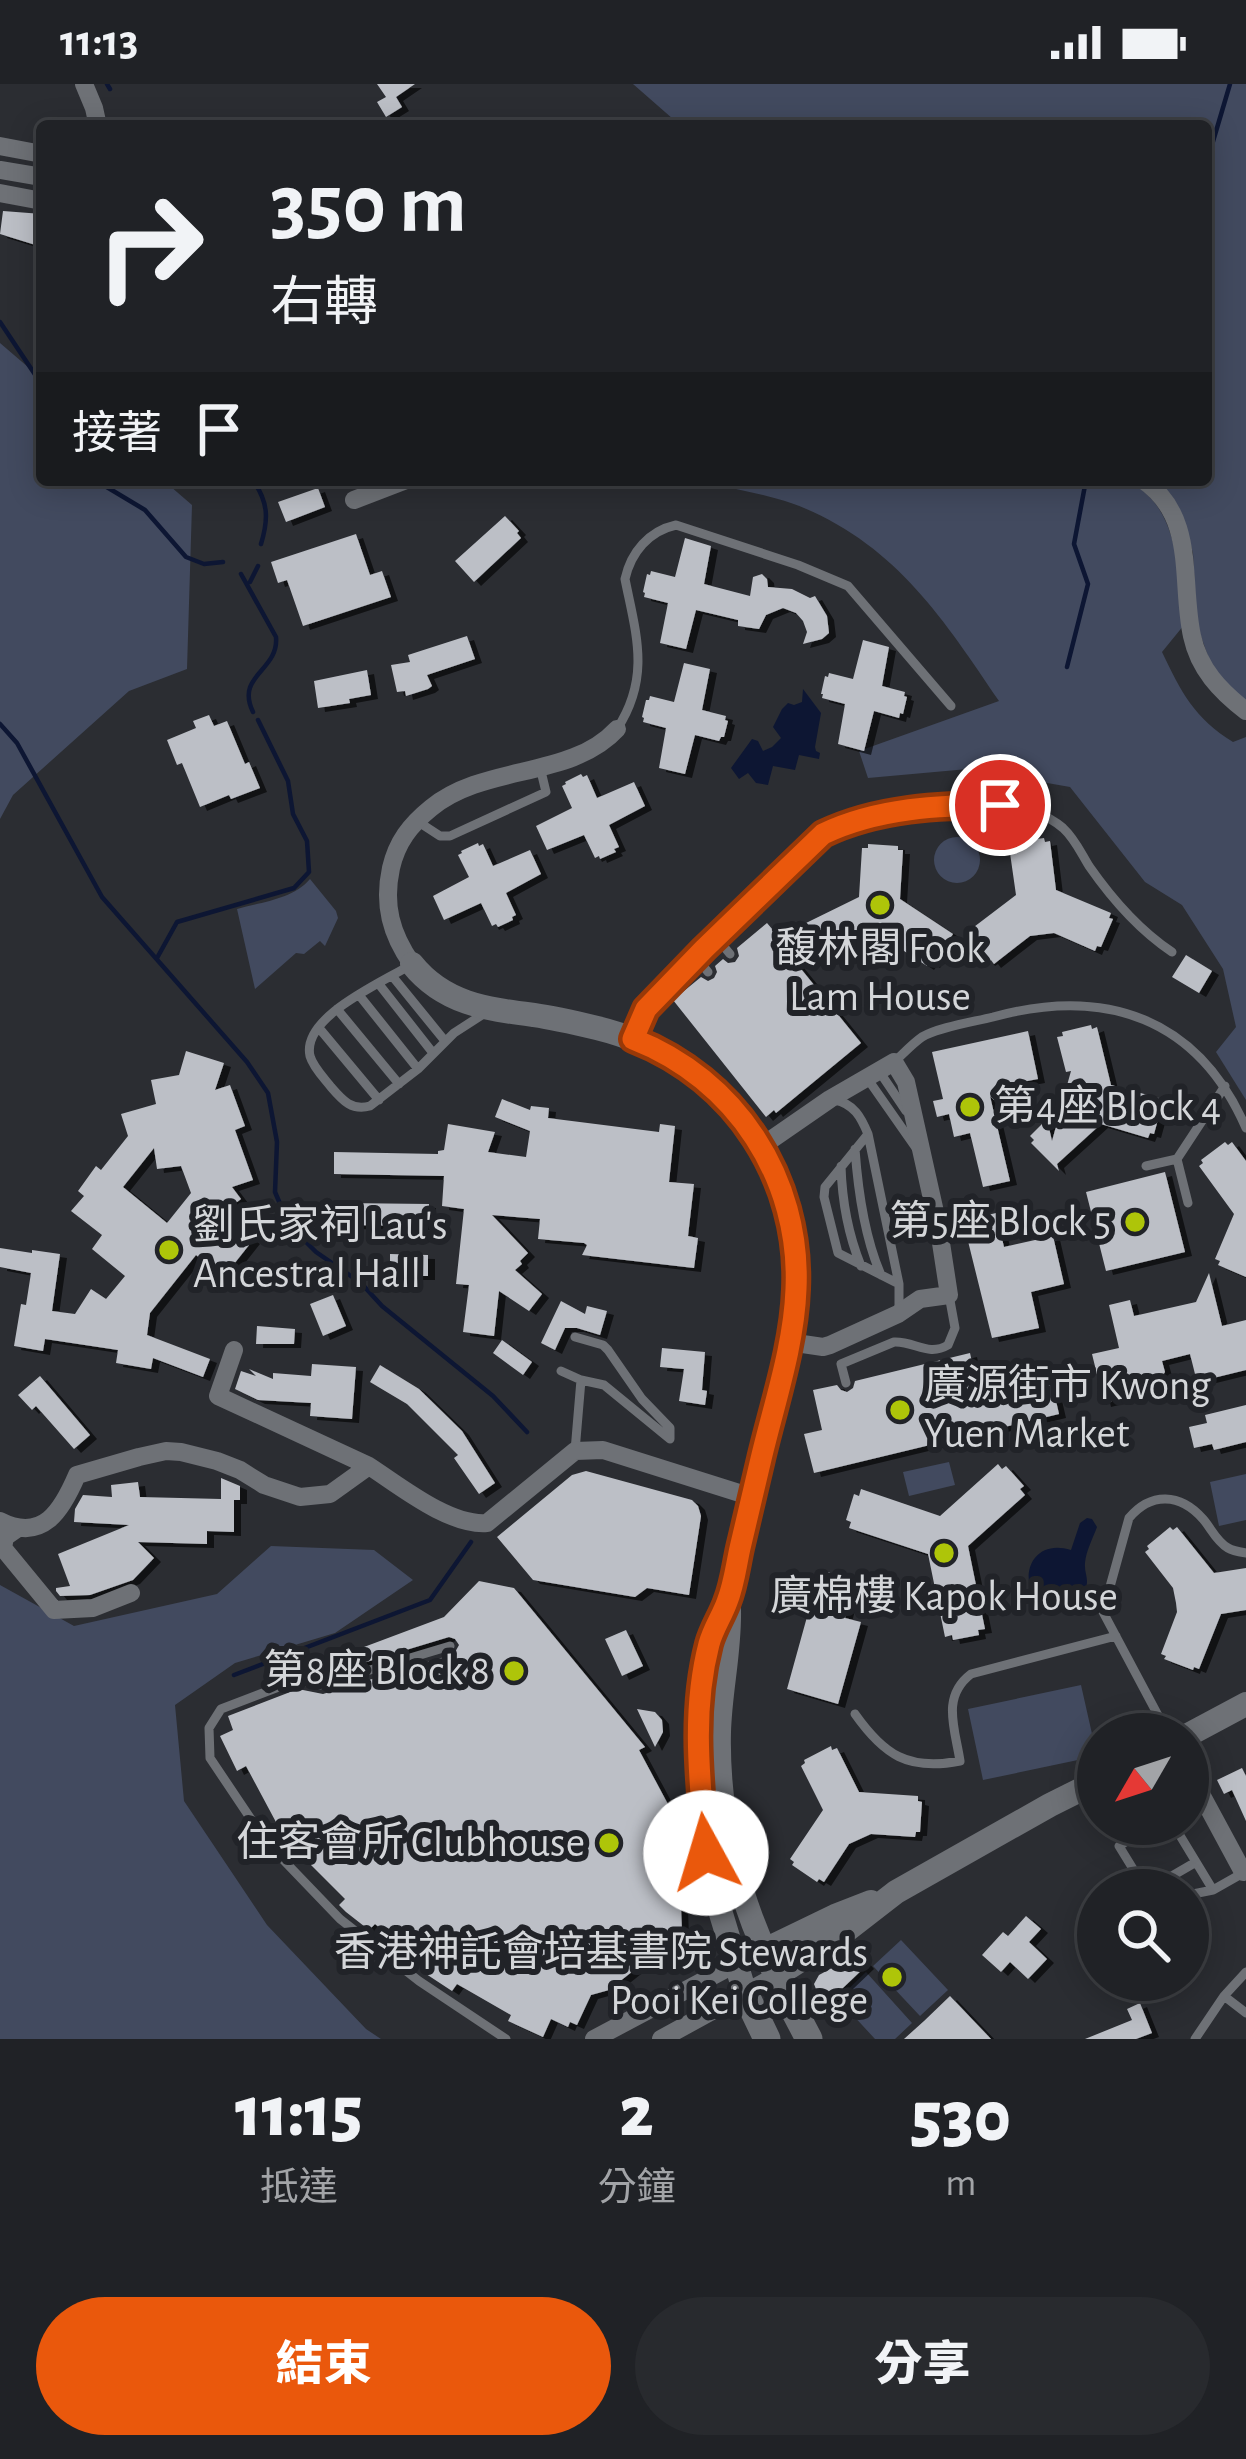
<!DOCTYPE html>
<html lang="zh-TW">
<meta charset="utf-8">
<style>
:root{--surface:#202226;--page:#282a2e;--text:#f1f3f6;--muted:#a2a4a7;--line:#3d3f43;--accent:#ea580c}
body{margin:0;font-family:"Alegreya Sans","Noto Sans TC",sans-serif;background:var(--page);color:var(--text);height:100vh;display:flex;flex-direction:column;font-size:45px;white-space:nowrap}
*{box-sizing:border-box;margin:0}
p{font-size:39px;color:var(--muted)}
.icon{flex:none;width:66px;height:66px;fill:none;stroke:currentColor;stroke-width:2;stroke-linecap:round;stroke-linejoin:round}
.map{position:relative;height:1955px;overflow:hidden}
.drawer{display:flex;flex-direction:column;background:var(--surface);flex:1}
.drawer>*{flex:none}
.hud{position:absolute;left:36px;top:36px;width:1176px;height:366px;border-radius:12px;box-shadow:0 6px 30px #0003,0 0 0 3px var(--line);background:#202226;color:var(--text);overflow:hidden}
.needle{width:78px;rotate:231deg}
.tools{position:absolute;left:1077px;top:1629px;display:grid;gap:24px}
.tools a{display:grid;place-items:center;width:132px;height:132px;border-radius:50%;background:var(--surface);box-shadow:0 6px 30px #0003,0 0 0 3px var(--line);font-size:60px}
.pin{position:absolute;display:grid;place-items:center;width:102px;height:102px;color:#fff;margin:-51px;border:6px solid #fff;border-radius:50%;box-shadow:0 3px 12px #0007}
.me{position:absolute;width:132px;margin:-66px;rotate:354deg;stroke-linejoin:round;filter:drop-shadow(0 0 9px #0008)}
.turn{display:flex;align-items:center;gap:42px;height:252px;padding:0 36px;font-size:54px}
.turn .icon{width:156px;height:156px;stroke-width:2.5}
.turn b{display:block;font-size:84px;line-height:102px}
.then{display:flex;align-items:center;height:114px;padding:0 36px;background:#0003;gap:24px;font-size:45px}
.eta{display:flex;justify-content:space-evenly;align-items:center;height:204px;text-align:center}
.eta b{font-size:72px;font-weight:800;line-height:84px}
.primary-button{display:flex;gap:24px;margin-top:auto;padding:24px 36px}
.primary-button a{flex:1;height:138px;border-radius:72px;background:var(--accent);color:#fff;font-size:48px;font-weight:800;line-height:138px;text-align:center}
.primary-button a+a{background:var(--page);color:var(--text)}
.status{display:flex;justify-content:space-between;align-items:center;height:84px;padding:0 60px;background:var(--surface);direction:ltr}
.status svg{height:33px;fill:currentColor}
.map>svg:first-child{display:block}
.green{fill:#424a5f}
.water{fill:#0d1633}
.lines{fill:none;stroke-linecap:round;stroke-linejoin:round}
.stream{stroke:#0d1633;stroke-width:4.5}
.building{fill:#bcbfc6;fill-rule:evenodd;filter:url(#shadow)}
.service{stroke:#6e7176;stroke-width:9}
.minor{stroke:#6e7176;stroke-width:18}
.tertiary{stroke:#6e7176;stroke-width:24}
.secondary{stroke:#6e7176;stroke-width:27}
.route-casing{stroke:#983908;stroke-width:30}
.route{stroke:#ea580c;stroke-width:21}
.poi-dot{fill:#aec509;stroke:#212328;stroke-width:4.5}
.labels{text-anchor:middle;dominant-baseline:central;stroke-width:12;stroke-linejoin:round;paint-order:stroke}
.poi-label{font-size:42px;fill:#d4d6d9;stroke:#212328;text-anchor:end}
</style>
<div class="status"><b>11:13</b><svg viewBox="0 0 49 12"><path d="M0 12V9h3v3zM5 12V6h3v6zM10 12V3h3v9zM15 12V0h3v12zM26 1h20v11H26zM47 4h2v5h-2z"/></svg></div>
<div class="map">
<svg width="1246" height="1955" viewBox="0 0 1246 1955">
<defs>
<filter id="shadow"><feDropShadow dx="7" dy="4" stdDeviation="0" flood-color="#0009"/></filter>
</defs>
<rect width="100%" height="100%" fill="#2b2d32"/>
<path class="green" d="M633,0H1246V619L1215,592L1197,541L1193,469L1183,434L1153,396H1206V42H681Z
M0,259L42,295V396H163L192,421L187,585L129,607L13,711L0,735Z
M695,396H1122C1179,414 1179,491 1184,541L1162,568C1181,608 1194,634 1233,658L1246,653V1016L1216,968L1236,943L1223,885L1182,821L1145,798L1070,703L968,685L868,694L859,667L999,617C944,536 898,464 804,424C774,411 728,404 695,396Z
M934 776a23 23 0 1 1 46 0a23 23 0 1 1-46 0Z
M310,795L336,827L338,834L325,862L320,857L304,870L296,869L255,905L237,825C262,818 293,815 310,795Z
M949,1378L955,1401L909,1412L903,1388Z
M1246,1390V1436L1219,1442L1210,1398Z
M271,1462L374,1466L413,1496L335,1549L235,1579L175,1621L184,1717L267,1841L366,1945L381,1955H0V1501L74,1542L217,1510Z
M1081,1601L1097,1672L983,1696L968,1625Z
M901,1856L948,1906L920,1932L873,1882Z
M866,1888L912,1939L895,1955H875L838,1915Z"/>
<path class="water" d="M803,605L821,629L815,663L816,667L820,669L819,675L799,671L795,686L773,682L768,701L756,699L748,689L739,695L731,684L752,655L758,657L763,667L772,663L781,654L773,643L782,625L788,619L794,621L802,618Z
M1087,1434L1092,1435L1097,1443C1093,1454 1086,1467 1085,1479C1084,1490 1090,1495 1085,1506C1081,1514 1073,1521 1063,1522C1015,1529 1017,1450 1071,1466L1080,1439Z"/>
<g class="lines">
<path class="stream" d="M107,0L110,5
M1206,81L1230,0
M1206,111L1209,130L1206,133
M0,238L42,301
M95,396L145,426L186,473L204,480L223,478
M253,396C268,418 269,434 261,460
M241,490L276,553C279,587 235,591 253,628
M250,498L258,482
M1067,583L1088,500L1074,460L1086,396
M0,640L17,659L102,813L247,978L268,1009L277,1058L275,1108L289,1141L316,1168L361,1199L382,1222L493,1312L527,1348
M157,874L177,838L294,804L309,788L307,757L293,730L288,697L258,636
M234,1591L430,1516L471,1458"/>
</g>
<path class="building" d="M377,0H415L396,13L402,23L386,33L377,18L386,13Z
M3,127L42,130V163L0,150Z
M318,404L325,423L286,438L278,418Z
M505,432L519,447L517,449L521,454L474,498L455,477Z
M356,450L370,491L382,487L391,513L303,542L287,496L278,499L271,478Z
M685,454L711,462L704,500L750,512L753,493L762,490L767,495L768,503L792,505L810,514L815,512L827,532L829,549L822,555L803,560L807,548L803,537L796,529L783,524L766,531L759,545L738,542V536L696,526L686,565L660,559L668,519L644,513L645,509L643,508L647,490L650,491L651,487L675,493Z
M467,552L475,575L427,591L432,602L428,605L406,612L405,607L397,608L391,581L410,578L408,571Z
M863,556L889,563L882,602L905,608L904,612L907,613L903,630L900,629L899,634L874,627L864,667L838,660L845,620L822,614L823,610H821L825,592L828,593L829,589L853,595Z
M684,579L710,585L702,626L726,632L725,636L728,637L724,653H721L719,657L695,651L685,690L659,684L666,644L643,638L644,634L642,633L646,616H649L650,612L674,618Z
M367,586L371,611L349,615L350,619L318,624L314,597Z
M209,631L214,642L227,637L245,680L249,678L260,704L231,715L229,711L200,723L182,679L177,681L167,656L196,644L193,637Z
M581,690L583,693L587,691L597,714L634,698L645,722L609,741L619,763L614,765L616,768L600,775L599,772L595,774L584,751L547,766L536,742L572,724L562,702L566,700L565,698Z
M1044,754L1045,758L1050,757L1056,806L1111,829L1109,834L1113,835L1101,863L1097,862L1095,867L1054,849L1030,852L994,880L991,876L988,878L966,849L1016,811L1009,762L1015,761L1014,758Z
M478,759L479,762L483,760L493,782L530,766L541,790L506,809L516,831L512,833L513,836L498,843L496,840L492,842L481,819L444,836L433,812L469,793L458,771L462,769L461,767Z
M868,760L898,762V766H903L900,815L953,850L933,880L930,878L927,882L875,848L874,857L865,856L822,878L808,850L806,839L859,813L862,764H868Z
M767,839L778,852L776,854L861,959L776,1029L774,1026L766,1033L673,916L701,893L708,897L714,894L717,888L715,882L723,875L728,879L735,878L739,872L737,864Z
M1186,871L1212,887L1199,909L1172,893Z
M1091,941L1092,945L1097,943L1111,1001L1159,1014L1158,1019L1162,1021L1154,1050L1150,1049L1148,1054L1101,1040L1057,1080L1059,1087L1031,1059L1034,1056L1030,1052L1047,1035L1052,1057L1062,1021L1082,1002L1066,1005L1071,987L1066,988L1057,953L1063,952L1062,948Z
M1028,947L1038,995L1022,998L1026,1015L1010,1018L1014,1036L990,1012L1010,1097L983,1103L970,1049L954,1053L949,1030L937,1033L933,1017L943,1015L932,968Z
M186,967L224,979L215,1006L230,1001L245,1042L235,1046L253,1096L232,1103L241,1115L228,1125L240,1137L236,1142L253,1156L234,1180L243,1188L233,1200L196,1171L150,1229L147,1251L210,1275L203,1293L153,1274L151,1285L116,1279L118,1266L45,1255L43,1267L14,1262L21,1220L26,1221L31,1189L0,1183V1164L32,1169V1166L60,1170L52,1227L75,1230L91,1205L106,1215L125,1192L92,1165L102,1151L71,1127L84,1112L78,1107L96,1082L101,1086L128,1052L121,1030L156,1020L151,996L179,991ZM154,1064L157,1085L181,1082L191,1109L167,1139L123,1103Z
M502,1015L530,1026L531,1022L549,1024L548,1034L659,1048L660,1040L675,1042L669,1098L694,1100L688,1152L698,1154L694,1184L582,1171L587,1161L584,1159L538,1155L540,1135L492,1131L528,1169L520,1177L522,1180L515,1186L542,1210L529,1227L499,1207L494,1252L463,1248L469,1201L456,1200L464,1125L442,1122L444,1092L334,1090V1068L438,1070V1067L444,1066L448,1040L495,1048L488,1068L526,1073L530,1047L495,1033Z
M1225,1058L1228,1061L1232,1058L1246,1077V1193L1218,1181L1220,1177L1215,1175L1234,1130L1199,1082L1203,1079L1201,1076Z
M1165,1088L1185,1168L1106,1187L1086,1108Z
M343,1119L429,1120V1142L342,1141Z
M996,1129L1004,1163L1053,1152L1064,1200L1031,1208L1039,1244L992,1254L963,1137Z
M390,1170L428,1171V1192H390Z
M1209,1189L1222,1242L1246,1236V1286L1197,1298L1190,1270L1162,1277L1165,1288L1152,1307L1104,1319L1092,1270L1119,1264L1109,1221L1130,1216L1134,1232L1196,1218Z
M333,1211L346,1242L323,1252L310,1220Z
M561,1217L585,1230L587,1222L607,1227L600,1251L577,1244H565L555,1266L541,1259Z
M257,1242L295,1245L294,1260H256Z
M502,1256L532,1278L523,1291L493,1269Z
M662,1264L705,1268L702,1306L707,1307L705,1321L679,1317L684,1285L660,1283Z
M970,1269L980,1314L1034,1302L1030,1286L1048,1282L1059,1330L814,1389L804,1350L822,1346L813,1306L837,1301L841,1306L847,1308L853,1304L855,1297Z
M312,1280L356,1283L352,1335L310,1332L311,1319L258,1316L235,1305L241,1287L256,1292L249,1285L273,1295V1289L311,1292Z
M380,1281L419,1305L462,1347L495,1399L479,1410L454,1374L458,1371L407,1320L370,1298Z
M40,1292L90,1351L74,1365L36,1322L32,1326L18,1311Z
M1246,1321V1358L1214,1366L1212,1360L1194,1364L1189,1343L1207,1339L1205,1331Z
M998,1380L1002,1385L1006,1382L1024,1402L1020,1405L1025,1411L968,1462L985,1545L978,1546L979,1551L953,1556L952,1551L945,1553L928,1470L849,1444L851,1438L846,1436L854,1410L859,1412L861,1405L940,1432Z
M586,1387L692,1416L698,1422L701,1432L689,1511L647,1504L635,1513L533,1496L497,1453L572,1391Z
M221,1394L240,1402V1416H234V1448L207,1447V1460L138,1458L154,1474L133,1496L90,1511L60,1512L56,1507V1504L70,1502L58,1470L129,1441L74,1438L75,1425L83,1411L112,1413L111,1401L138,1398L140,1413L221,1415Z
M1170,1443L1173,1446L1177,1443L1214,1489L1246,1484V1526L1221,1530L1199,1585L1194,1583L1193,1586L1164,1575L1166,1572L1161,1570L1177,1528L1176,1519L1173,1504L1145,1468L1149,1465L1147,1462Z
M820,1486L855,1496L845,1534L861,1538L838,1620L787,1605Z
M479,1497L514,1504L645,1663L639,1666L670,1724L679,1768L682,1848L609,1906L591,1911L577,1941L570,1938L568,1943L551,1935L543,1953L508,1937L511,1931L457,1900L452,1907L420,1886L424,1879L375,1840L369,1846L346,1828L339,1821L345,1815L300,1770L295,1775L271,1744L277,1740L246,1682L237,1687L220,1652L233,1646L228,1632L298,1605L323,1610L454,1570L459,1561L455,1555L449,1553L320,1592L300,1587L444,1533Z
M626,1546L643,1582L622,1592L605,1555Z
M637,1625L655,1628L662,1636L663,1648L655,1663Z
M831,1662L832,1666L837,1664L859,1708L918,1712V1717L922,1718L920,1748H916L915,1753L871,1750L849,1760L824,1798L819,1795L817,1798L792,1781L794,1778L790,1775L823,1726L801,1682L805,1679L804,1676Z
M1242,1684L1246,1692V1737L1232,1706L1224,1710L1217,1696Z
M1026,1832L1041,1845L1029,1858L1047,1875L1028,1895L1010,1878L1001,1888L982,1871L1003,1848L1008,1852Z
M858,1870L867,1881L823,1923L814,1900L819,1891Z
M950,1912L991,1955H904L924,1937Z
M1140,1919L1152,1949L1136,1955H1085L1132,1936L1127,1925Z"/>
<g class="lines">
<path class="service" d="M617,645C651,593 636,550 625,495C631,468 649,447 676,441L798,481L848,502L951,622
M417,737L440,752H450L546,708L540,683
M716,853L730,870
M696,873L708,888
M412,880C386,897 301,932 310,972C313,983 324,994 331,1003C343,1017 352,1027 370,1022L418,985L454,949L485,929
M393,893L445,957
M378,899L433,969
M359,911L418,985
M337,925L399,1000
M319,944L379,1016
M633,955L646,925L816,756C854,726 956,717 1004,721C1023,722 1048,731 1063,744C1075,755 1081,769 1089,782C1112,815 1139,846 1172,868
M894,978C903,970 912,960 922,953C939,943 973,938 993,933C1106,902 1198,934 1246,1044
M879,987L906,1027
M867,994L916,1064
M835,1016C854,1020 861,1033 868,1050L899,1200V1225
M868,1050L825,1103L824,1113L838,1169L899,1200
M855,1065C858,1107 864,1152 881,1191
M1177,1075L1225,1002
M841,1082C842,1116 848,1150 861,1182
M1146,1082L1177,1075L1188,1119
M575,1253L603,1261L608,1266L642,1315L670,1344V1355L604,1301L581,1296L575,1367
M561,1287L581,1296
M846,1299L841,1280L894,1258C915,1257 928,1273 948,1261L955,1244L949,1211
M450,1562L320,1601L297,1596L221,1625L209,1644L210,1674L267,1759L340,1835L419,1897L506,1955
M855,1630C884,1671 908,1687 960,1677C955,1644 941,1613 971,1590L1116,1552
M1168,1650L1103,1528L1129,1434C1151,1408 1180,1409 1203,1435C1211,1444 1216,1457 1228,1464C1233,1467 1240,1468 1246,1469
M1173,1740L1213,1806
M1146,1806L1119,1762L1156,1740
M1148,1806L1196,1778
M1188,1811L1213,1806L1243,1789
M1246,1888L1224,1912L1246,1929
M1195,1955L1224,1912"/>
<path class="minor" d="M84,0L94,24L98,42
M0,62L42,70
M0,86L42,93
M0,109L42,117
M1143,396C1197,433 1180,497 1192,552C1199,585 1220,607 1246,627
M354,416L406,396
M412,880C391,850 383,821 391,784C397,758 410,741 431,724C484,680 571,695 617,645
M762,1062L830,1015L894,978L906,998L939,1146L949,1211L920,1215L898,1230L830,1261L823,1263L789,1258
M234,1266L218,1312L369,1382
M0,1437C43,1459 62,1426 77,1391L139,1373L166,1367L181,1368L217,1377L240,1386L264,1401L300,1413L330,1410L369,1382C400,1402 449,1442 487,1439L575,1367L603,1366L752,1413
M18,1444L5,1453L3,1464L54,1526L93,1524L131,1509
M1188,1686L1243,1788
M594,1955L735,1880
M661,1955L776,1892"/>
<path class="tertiary" d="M412,880C444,920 487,925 534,931C555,934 576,939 597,944C719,974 801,1075 796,1203C795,1245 782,1287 772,1328C758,1390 743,1453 729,1515L710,1558L697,1660L712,1800L745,1909
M729,1526C730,1567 720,1607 719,1648C717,1733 739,1816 776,1892L847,1846L896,1808L1050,1721L1098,1697
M1188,1651L1246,1620
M750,1873L835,1832L871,1818"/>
<path class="secondary" d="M776,1892L809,1955
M745,1909L767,1955"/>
</g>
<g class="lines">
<g class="route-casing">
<path id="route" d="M706,1769C700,1699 691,1629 709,1560C713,1545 722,1532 727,1518C734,1501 736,1482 740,1464C747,1435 754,1405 761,1375C774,1320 794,1262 796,1205C801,1095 736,995 633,955L646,925L704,865L823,750C877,724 940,721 1000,721"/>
</g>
<use href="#route" class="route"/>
</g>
<g class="poi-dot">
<circle cx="880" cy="821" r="12"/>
<circle cx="970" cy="1023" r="12"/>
<circle cx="1135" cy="1138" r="12"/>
<circle cx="169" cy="1166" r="12"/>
<circle cx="900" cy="1326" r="12"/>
<circle cx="944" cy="1469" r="12"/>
<circle cx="514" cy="1587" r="12"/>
<circle cx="609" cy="1759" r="12"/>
<circle cx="892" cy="1893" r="12"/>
</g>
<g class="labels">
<g class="poi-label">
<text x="880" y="865" text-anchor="middle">馥林閣 Fook<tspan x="880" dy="48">Lam House</tspan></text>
<text x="994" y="1023" text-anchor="start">第4座 Block 4</text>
<text x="1111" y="1138">第5座 Block 5</text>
<text x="193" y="1142" text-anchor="start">劉氏家祠 Lau's<tspan x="193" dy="48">Ancestral Hall</tspan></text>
<text x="924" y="1302" text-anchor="start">廣源街市 Kwong<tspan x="924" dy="48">Yuen Market</tspan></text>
<text x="944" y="1513" text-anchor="middle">廣棉樓 Kapok House</text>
<text x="490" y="1587">第8座 Block 8</text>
<text x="585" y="1759">住客會所 Clubhouse</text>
<text x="868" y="1869">香港神託會培基書院 Stewards<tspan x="868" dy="48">Pooi Kei College</tspan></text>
</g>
</g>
</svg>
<div class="tools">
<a><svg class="needle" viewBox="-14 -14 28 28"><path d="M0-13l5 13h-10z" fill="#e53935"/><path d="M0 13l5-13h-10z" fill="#a2a4a7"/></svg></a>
<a><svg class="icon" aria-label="search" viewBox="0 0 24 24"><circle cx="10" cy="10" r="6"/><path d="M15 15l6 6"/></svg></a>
</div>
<div class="pin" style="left:1000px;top:721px;background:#d93025"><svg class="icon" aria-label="arrive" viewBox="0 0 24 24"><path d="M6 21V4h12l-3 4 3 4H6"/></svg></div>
<svg class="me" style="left:706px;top:1769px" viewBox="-20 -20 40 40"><circle r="19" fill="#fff"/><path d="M0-13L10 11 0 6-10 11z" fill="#ea580c"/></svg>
<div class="hud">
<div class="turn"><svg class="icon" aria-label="right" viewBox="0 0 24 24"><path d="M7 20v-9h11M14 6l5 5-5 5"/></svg><div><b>350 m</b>右轉</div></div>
<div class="then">接著<svg class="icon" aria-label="arrive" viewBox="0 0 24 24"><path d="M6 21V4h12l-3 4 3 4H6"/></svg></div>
</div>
</div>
<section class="drawer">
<div class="eta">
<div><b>11:15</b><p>抵達</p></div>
<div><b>2</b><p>分鐘</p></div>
<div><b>530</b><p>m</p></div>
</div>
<div class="primary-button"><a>結束</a><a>分享</a></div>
</section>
